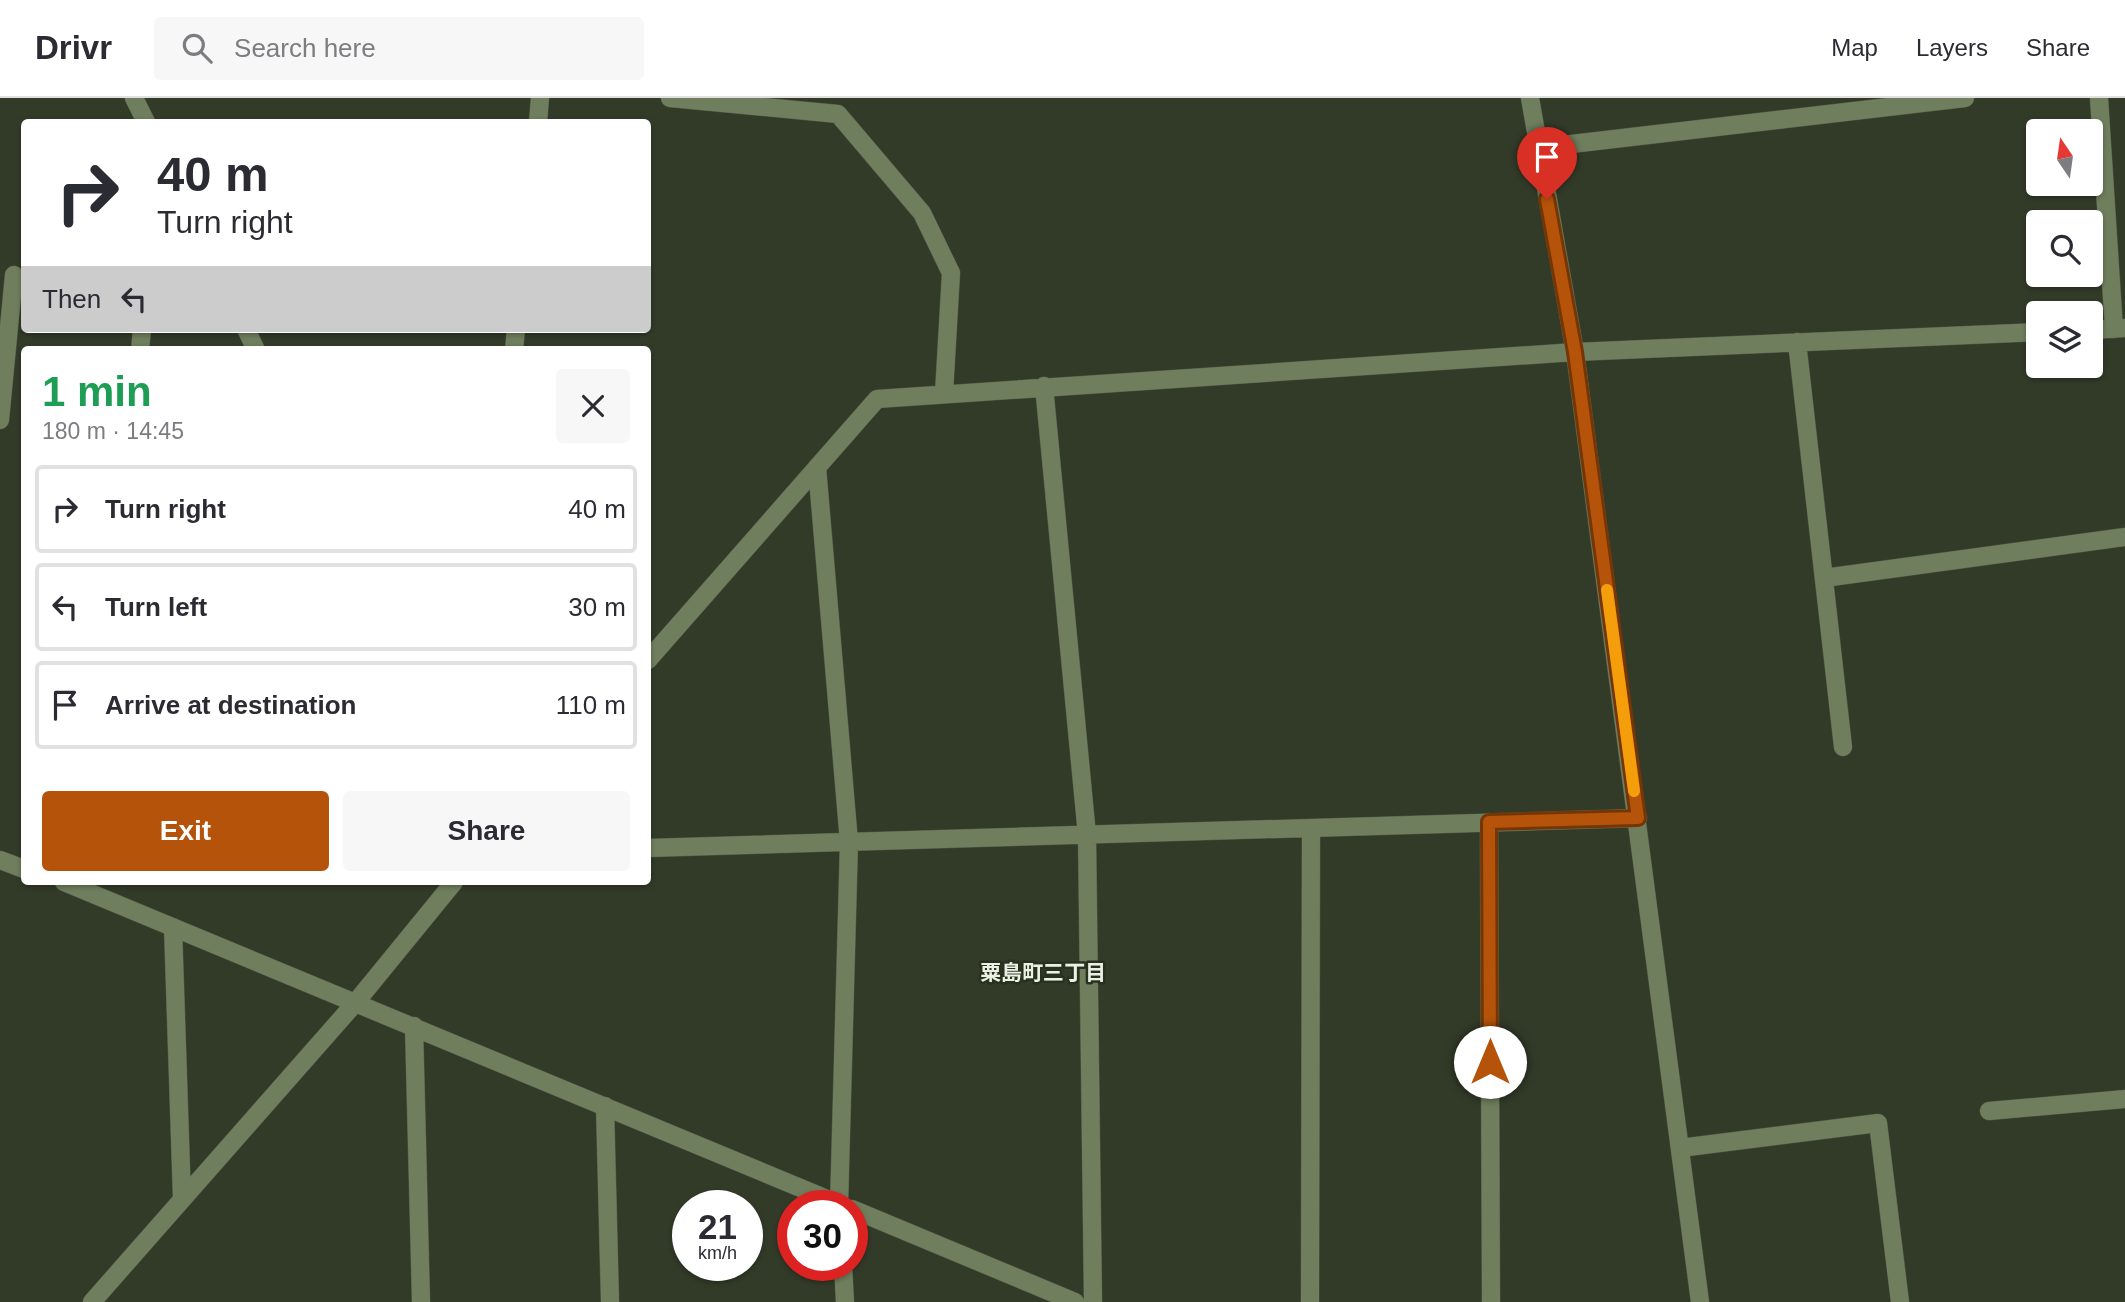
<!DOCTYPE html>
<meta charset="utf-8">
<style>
:root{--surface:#fff;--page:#f7f7f7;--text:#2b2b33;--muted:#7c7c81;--line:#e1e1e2;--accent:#b45309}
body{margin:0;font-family:Arial,"Noto Sans JP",sans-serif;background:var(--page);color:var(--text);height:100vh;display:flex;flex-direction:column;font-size:26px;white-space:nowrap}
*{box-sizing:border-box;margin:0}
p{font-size:23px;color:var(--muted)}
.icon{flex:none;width:38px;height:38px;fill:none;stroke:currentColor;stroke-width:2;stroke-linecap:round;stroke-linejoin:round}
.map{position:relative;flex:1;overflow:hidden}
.panel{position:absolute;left:21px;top:248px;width:630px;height:539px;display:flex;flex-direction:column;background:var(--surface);border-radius:7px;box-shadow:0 2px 5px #0004}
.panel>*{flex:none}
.guide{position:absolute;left:21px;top:21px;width:630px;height:214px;border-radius:7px;box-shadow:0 2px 5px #0004;background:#fff;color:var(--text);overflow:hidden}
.needle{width:46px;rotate:347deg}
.tools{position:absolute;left:2026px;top:21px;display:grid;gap:14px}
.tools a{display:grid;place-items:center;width:77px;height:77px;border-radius:7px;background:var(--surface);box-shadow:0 2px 5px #0004;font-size:35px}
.speed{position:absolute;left:672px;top:1092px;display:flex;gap:14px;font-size:35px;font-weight:700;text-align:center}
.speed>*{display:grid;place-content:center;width:91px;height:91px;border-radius:50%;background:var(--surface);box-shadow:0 2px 5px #0004;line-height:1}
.speed small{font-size:18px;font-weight:400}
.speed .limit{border:10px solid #d22;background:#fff;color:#111}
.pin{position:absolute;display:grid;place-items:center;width:60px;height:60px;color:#fff;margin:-72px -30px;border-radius:50% 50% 50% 0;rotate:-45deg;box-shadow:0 0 7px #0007}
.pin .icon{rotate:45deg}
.me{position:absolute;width:77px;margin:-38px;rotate:0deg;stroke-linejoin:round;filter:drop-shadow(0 0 5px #0008)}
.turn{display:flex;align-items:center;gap:24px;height:147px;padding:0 21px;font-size:32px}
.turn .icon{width:91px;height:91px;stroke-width:2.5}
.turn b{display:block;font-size:49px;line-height:60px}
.then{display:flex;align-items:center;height:66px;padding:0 21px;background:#0003;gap:14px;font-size:26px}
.round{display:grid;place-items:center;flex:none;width:74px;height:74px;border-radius:7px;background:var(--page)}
.headline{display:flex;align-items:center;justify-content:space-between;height:119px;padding:0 21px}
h1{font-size:42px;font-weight:600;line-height:52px;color:#1e9e55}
.cta{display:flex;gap:14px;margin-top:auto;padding:14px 21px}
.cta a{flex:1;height:80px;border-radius:7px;background:var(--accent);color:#fff;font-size:28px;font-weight:600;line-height:80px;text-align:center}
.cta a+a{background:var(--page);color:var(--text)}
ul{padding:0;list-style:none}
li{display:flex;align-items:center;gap:21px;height:88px;margin:0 14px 10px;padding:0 7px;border:4px solid var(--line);border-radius:7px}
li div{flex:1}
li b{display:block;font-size:26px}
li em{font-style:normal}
header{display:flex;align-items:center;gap:42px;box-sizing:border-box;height:98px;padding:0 35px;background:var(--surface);border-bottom:2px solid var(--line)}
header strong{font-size:33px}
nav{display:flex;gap:38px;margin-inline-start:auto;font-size:24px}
.search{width:490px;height:63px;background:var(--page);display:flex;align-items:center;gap:18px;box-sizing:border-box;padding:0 24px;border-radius:7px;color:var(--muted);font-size:26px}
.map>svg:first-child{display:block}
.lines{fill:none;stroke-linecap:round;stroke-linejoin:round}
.minor-casing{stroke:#4f5746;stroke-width:19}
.minor{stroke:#6f7e5d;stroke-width:18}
.route-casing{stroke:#753606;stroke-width:18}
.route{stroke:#b45309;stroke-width:12}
.slow{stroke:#f59e0b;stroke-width:12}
.labels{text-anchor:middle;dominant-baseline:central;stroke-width:5;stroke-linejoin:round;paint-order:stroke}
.neighbourhood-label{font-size:21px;font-weight:bold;fill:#eaf0e4;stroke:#28301e}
</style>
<header>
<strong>Drivr</strong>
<div class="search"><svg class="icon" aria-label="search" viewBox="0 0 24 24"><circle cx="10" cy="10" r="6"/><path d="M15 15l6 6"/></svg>Search here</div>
<nav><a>Map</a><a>Layers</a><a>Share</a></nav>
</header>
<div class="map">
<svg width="2125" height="1204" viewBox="0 0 2125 1204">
<rect width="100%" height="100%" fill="#323a28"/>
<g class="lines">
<g class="minor-casing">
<path id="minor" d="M134,0L146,24
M670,0L838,16L922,115L951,175L944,295
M1530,0L1575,254L1700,1204
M2099,0L2114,231
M538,24L540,0
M1537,50L1965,0
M246,231L256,252
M2091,232L2125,230
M1797,244L1843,649
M140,252L142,231
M514,252L516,231
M1044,288L1087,737L1093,1204
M0,322L14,177
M817,369L849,744L839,1108
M1824,480L2125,439
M648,562L877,301L1575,254L2039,234
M1489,724L1491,1204
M648,750L1638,720
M0,762L24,771
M64,784L844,1108
M173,829L182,1101
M414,928L421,1204
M605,1008L610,1204
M1989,1013L2125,1001
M1680,1050L1878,1025L1900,1204
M852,1111L1075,1204
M843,1167L845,1204
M92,1204L356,904L454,784
M1310,1204L1311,730"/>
</g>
<use href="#minor" class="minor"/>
</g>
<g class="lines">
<g class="route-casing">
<path id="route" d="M1490,964L1489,724L1638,720L1575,254L1547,101"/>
</g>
<use href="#route" class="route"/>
<path class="slow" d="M1607,492L1634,693"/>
</g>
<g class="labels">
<g class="neighbourhood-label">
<text x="1043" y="874">粟島町三丁目</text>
</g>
</g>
</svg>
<div class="tools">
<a><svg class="needle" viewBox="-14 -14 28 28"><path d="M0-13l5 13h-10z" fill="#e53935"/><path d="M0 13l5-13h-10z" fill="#7c7c81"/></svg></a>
<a><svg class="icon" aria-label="search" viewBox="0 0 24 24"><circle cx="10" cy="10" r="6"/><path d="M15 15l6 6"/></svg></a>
<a><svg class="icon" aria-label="layers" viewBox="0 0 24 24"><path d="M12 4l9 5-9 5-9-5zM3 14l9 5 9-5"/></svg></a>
</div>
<div class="speed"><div>21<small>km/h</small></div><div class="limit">30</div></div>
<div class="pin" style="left:1547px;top:101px;background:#d93025"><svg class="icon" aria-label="arrive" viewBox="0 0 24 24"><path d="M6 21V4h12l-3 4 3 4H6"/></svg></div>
<svg class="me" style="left:1490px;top:964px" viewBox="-20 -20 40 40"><circle r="19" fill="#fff"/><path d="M0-13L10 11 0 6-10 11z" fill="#b45309"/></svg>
<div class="guide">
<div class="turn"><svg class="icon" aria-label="right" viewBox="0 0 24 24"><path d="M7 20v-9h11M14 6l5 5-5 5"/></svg><div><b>40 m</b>Turn right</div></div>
<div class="then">Then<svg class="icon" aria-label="left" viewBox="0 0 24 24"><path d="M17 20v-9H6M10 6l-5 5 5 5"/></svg></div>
</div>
<section class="panel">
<div class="headline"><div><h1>1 min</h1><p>180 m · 14:45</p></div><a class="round"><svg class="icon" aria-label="close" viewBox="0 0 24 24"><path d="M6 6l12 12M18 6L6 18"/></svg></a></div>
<ul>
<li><svg class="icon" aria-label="right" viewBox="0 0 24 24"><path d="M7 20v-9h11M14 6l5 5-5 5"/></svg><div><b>Turn right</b></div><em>40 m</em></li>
<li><svg class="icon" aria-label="left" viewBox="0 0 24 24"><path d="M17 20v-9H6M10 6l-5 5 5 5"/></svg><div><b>Turn left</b></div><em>30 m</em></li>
<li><svg class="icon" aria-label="arrive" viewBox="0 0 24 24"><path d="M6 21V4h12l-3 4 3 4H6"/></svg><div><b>Arrive at destination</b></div><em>110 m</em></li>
</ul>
<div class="cta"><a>Exit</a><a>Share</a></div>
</section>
</div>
